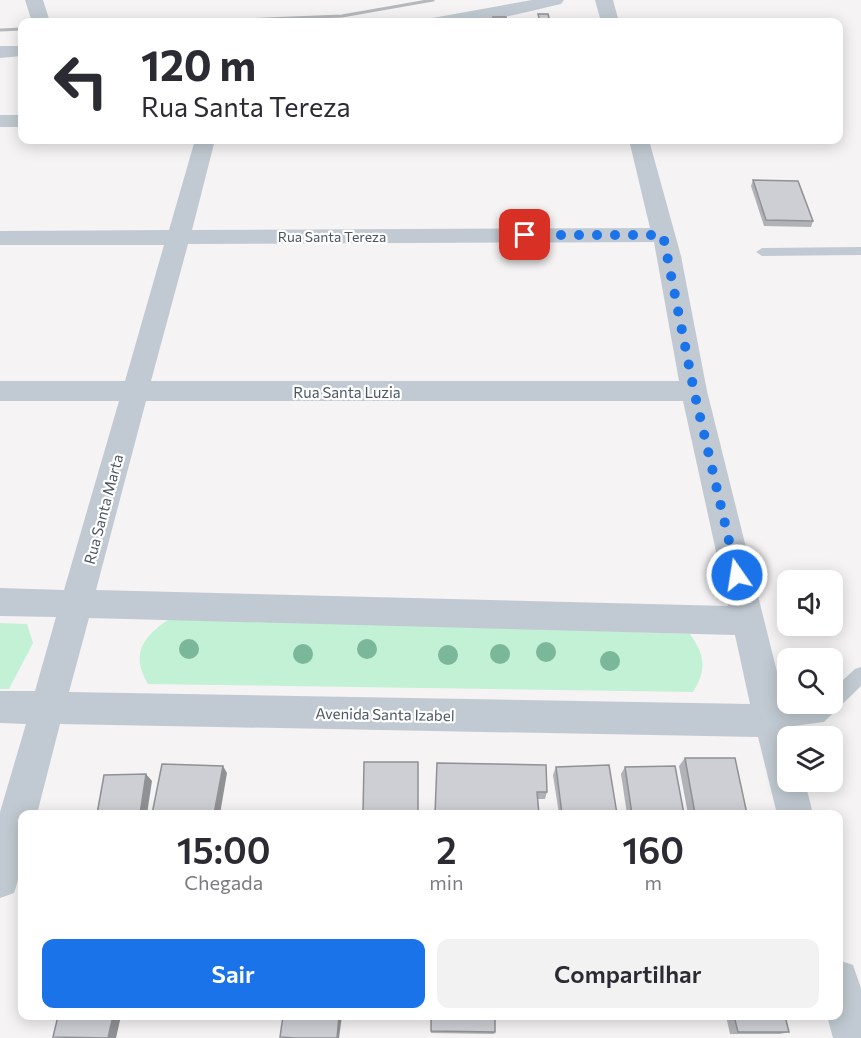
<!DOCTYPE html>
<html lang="pt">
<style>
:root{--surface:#fff;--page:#f2f2f3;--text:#2b2b33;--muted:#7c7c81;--accent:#1a73e8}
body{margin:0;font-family:Commissioner,sans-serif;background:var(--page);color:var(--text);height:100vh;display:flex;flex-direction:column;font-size:22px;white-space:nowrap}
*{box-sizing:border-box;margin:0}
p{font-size:20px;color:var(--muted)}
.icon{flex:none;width:33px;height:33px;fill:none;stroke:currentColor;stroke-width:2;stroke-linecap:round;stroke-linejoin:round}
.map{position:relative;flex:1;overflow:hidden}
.side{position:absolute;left:18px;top:810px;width:825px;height:210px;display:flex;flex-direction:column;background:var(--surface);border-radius:12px;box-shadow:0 3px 15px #0003}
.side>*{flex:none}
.hud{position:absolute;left:18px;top:18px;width:825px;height:126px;border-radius:12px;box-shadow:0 3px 15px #0003;background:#fff;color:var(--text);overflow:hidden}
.buttons{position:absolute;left:777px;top:570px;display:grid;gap:12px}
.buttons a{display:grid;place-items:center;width:66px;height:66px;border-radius:12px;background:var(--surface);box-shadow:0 3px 15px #0003;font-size:30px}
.pin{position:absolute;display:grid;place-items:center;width:51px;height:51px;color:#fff;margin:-26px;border-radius:12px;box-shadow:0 3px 9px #0006}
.me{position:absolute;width:66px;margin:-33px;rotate:347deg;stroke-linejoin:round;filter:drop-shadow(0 0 4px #0008)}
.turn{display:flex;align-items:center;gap:21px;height:126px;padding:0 24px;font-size:27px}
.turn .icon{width:78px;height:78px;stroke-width:2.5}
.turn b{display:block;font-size:42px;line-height:51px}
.eta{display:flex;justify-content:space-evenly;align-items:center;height:102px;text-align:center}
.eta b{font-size:36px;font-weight:600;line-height:42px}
.action{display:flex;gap:12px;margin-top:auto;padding:12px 24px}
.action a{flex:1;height:69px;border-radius:12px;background:var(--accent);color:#fff;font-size:24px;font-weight:600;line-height:69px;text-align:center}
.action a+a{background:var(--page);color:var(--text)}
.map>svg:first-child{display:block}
.green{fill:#c3f1d5}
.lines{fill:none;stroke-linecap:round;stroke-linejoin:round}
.service{fill:#c1cad2;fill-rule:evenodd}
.minor{fill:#c1cad2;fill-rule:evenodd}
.rail{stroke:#b5b8bd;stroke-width:3}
.tree{fill:#7bb799}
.wall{fill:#b0b2b7}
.shaded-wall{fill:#909195}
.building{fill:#cdcfd5;stroke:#909195;stroke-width:1.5}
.route{stroke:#1a73e8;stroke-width:10;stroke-dasharray:0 18}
.labels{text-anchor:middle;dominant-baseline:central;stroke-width:4.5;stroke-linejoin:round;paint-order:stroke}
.far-street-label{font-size:14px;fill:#4a5661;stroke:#fff}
.street-label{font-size:15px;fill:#4a5661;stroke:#fff}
</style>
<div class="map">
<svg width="861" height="1038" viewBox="0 0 861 1038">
<rect width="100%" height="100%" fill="#f5f3f3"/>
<path class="green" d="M172,617L690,634C705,655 707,670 693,692L148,684C129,653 145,635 172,617Z
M0,623L27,624L33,643L9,689H0Z"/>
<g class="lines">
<path class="service" d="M861,247V255L762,256L756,252L762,248Z
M861,667V686L824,722L771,729L765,727L762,721L765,715L771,713L814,708L819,704H832V690L855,669Z"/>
<path class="minor" d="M25,0H43L50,22H32Z
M532,0H564L561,4C518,14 473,27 429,22L432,18L438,17Z
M595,0H613L619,22H601Z
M0,46H22V56L0,58Z
M0,115H22V127H0Z
M195,140H215L192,230L650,228L629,140H649L681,256L707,391L793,736H788V782H805L813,814H777L758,737L60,724L37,814H22C22,842 24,867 14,893L0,898V812L26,724L0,723V691H35L56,617L0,616V588L64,590L119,401H0V381H125L164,245H0V231L169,230ZM654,242L679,381H151L188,244ZM146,401H683L728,606L96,590ZM89,618L735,635L750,704L69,692Z
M838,960L853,965L861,988V1038H833L827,1016H838Z"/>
<path class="rail" d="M189,22L342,16L433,0
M0,30L22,29"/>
</g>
<g class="tree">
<circle cx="189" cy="649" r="10"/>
<circle cx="367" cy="649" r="10"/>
<circle cx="546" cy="652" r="10"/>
<circle cx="303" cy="654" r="10"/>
<circle cx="500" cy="654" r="10"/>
<circle cx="448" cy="655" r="10"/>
<circle cx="610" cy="661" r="10"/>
</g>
<path class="wall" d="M753,180L813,221L811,227L764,226L751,186Z
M685,758L747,814H688L679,766Z
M437,763L547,792L545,799H538Z
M556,767L617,814H559L553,775Z
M625,767L684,814H627L621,774Z
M431,1016L495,1032L494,1034L431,1033Z
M726,1016H785L789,1032L780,1034H730Z"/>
<path class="shaded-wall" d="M223,766L227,773L220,814H214Z
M146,774L152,781L147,814H140Z
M113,1016H121L116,1038H108Z
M339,1016H342L339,1038H337Z"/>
<path class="building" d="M538,14H548L550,22H540Z
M493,17H506L507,22H494Z
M753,180L798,181L813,221L766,220Z
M685,758H735L747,814H695Z
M364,762H418V814H363Z
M437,763L546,765L547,792H537L539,814H435Z
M162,764L223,766L214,814H152Z
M609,765L617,814H562L556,767Z
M675,766L684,814H632L625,767Z
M146,774L140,814H97L104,775Z
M58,1016H113L108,1038L53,1037Z
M283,1016H339L337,1038H295L280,1037Z
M431,1016H495V1032L431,1031Z
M734,1016H785L789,1032H738Z"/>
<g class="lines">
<path class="route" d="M525,235H663L694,391L737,575"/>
</g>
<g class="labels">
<g class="far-street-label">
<text x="332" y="236">Rua Santa Tereza</text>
</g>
<g class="street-label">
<text x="347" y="392">Rua Santa Luzia</text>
<text transform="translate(103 509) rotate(-75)">Rua Santa Marta</text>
<text transform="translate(385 714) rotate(1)">Avenida Santa Izabel</text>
</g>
</g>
</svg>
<div class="buttons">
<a><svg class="icon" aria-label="sound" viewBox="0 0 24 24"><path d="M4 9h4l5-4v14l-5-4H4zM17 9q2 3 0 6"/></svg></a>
<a><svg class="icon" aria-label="search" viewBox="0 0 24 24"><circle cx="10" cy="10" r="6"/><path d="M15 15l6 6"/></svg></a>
<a><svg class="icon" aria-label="layers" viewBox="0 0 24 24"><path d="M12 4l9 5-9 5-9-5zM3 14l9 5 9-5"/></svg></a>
</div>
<div class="pin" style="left:525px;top:235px;background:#d93025"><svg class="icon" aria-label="arrive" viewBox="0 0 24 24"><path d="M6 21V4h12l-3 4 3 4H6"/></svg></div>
<svg class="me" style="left:737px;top:575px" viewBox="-20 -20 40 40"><circle r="17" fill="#1a73e8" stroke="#fff" stroke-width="3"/><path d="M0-11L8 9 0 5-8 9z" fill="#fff"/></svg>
<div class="hud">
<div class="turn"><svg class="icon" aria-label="left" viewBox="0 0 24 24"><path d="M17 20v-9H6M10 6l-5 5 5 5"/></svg><div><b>120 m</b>Rua Santa Tereza</div></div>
</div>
<section class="side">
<div class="eta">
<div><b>15:00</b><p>Chegada</p></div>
<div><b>2</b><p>min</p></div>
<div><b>160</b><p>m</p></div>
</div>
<div class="action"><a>Sair</a><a>Compartilhar</a></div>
</section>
</div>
